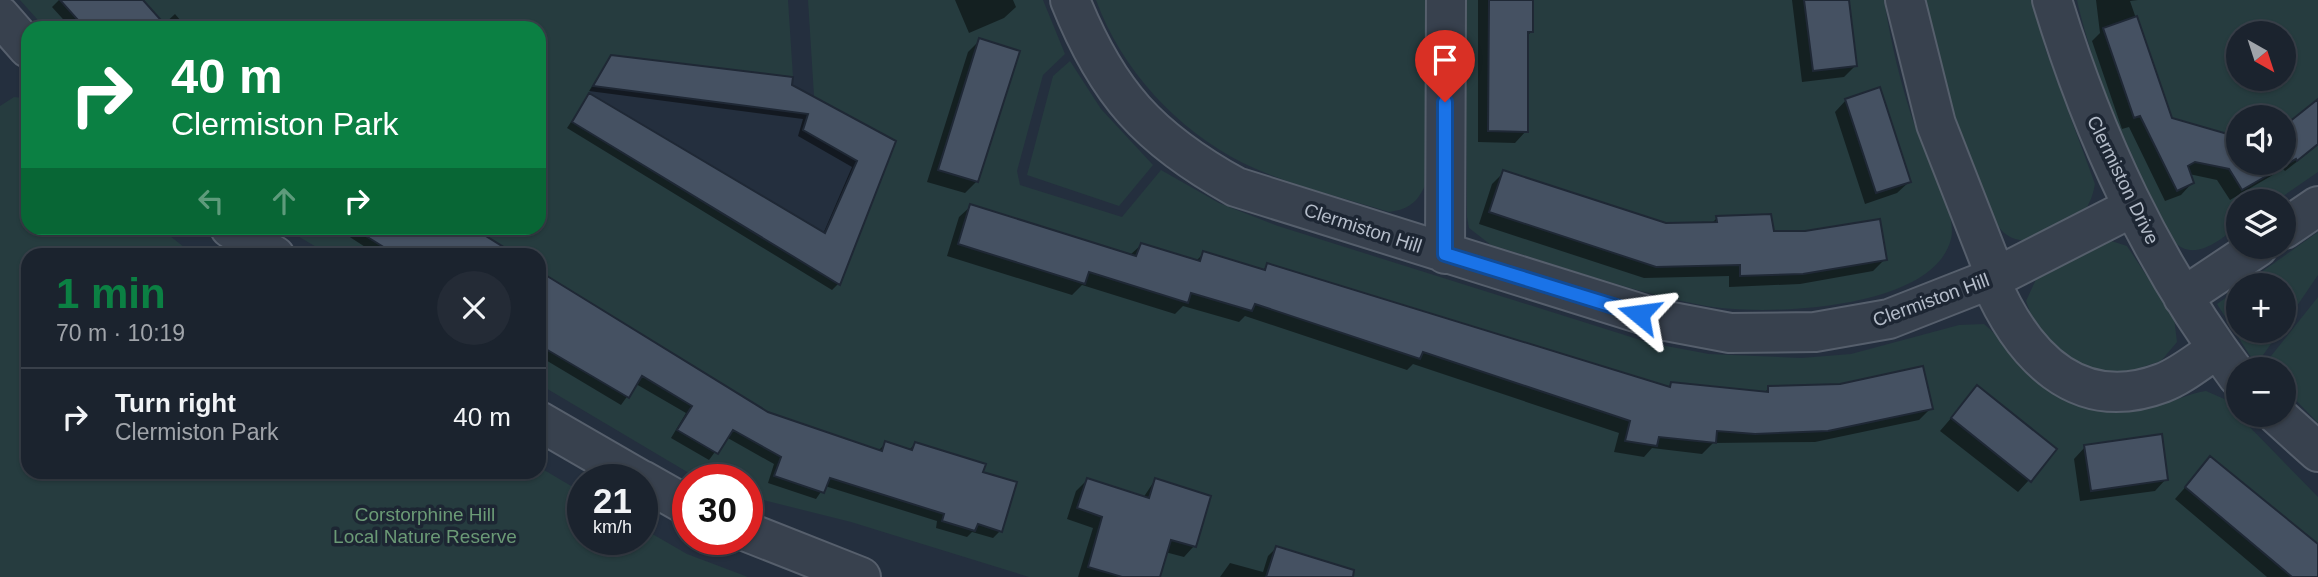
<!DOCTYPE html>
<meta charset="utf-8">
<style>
:root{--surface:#1b232e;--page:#242b36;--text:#f1f3f6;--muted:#a0a4aa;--line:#39404a;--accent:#0b8043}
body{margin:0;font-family:Helvetica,sans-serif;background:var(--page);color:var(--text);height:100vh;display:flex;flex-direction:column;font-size:26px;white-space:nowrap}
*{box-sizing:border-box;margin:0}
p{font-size:23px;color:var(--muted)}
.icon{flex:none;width:38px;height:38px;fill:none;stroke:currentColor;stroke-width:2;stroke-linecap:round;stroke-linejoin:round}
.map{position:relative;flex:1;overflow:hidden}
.details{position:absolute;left:21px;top:248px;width:525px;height:231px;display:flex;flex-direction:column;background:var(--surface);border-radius:21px;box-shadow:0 2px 5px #0004,0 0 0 2px var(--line)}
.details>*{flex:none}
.hud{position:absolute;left:21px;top:21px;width:525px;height:214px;border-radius:21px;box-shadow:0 2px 5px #0004,0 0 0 2px var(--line);background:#0b8043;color:#fff;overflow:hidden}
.needle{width:46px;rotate:141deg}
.buttons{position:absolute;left:2226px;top:21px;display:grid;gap:14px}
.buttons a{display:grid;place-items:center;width:70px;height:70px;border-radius:50%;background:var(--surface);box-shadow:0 2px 5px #0004,0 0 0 2px var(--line);font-size:35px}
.speed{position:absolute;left:567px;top:464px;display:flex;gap:14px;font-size:35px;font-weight:700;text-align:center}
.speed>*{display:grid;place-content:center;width:91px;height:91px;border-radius:50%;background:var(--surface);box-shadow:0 2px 5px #0004,0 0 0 2px var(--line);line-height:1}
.speed small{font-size:18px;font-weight:400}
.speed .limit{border:10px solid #d22;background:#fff;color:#111}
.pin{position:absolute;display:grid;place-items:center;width:60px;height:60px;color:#fff;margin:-72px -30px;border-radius:50% 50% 50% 0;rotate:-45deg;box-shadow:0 0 7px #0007}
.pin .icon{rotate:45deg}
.me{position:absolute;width:77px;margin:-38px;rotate:286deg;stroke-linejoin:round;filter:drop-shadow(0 0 5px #0008)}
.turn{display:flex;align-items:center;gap:24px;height:147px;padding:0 35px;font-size:32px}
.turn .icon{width:91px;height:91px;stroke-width:2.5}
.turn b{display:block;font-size:49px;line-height:60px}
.lanes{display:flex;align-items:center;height:66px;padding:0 35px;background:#0003;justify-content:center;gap:35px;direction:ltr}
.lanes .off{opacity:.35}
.round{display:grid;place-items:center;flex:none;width:74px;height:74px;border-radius:37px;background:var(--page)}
.summary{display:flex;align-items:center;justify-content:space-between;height:119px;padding:0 35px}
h1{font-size:42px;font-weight:800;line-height:52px;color:var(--accent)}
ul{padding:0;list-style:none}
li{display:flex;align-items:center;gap:21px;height:98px;padding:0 35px;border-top:2px solid var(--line)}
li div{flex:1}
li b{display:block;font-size:26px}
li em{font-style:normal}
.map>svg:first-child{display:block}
.green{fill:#263c3f;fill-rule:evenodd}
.shadow{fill:#0007}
.building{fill:#455162;stroke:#1f2835;stroke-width:2}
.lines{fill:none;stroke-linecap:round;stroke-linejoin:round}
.minor-casing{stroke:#565f6c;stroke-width:42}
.minor{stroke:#38414e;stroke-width:38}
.route-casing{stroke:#114b97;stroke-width:18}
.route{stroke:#1a73e8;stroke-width:12}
.labels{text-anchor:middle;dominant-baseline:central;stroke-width:7;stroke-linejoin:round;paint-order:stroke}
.street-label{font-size:19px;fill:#b4bcc9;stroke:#1d2633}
.park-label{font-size:19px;fill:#6b9a76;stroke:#1d2633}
</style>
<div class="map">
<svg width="2318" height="577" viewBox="0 0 2318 577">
<rect width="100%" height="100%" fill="#242f3e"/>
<path class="green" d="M20,0H788L793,77L611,55L572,122L839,285L896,141L814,96L808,0H1043L1065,54L1043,75L1017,171L1020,185L1122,217L1161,170L1219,203L1278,226L1650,343L1709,354L1801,358L1851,354L1959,325L1984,324C2001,337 2011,357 2026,373C2060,408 2114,417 2160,405C2176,401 2190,393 2206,391L2229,401L2238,415L2318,497V577H1029L851,522L747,496V480L699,479L539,384V256L330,255L284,228H539V28H45Z
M1096,0H1428V179C1419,200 1412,209 1389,212C1341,197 1288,185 1243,163C1177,130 1121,69 1096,0Z
M1465,0H1884C1891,43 1901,87 1916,129C1925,156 1958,211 1951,239C1933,311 1764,316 1706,306C1633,293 1562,266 1491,245L1469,228L1467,217Z
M1924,0H2035L2045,48L2095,184C2089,215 2078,218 2051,232C2036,239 2022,245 2007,235C1975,214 1934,43 1924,0Z
M2077,0H2318V172L2276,201H2238V227C2224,236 2204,255 2185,249C2146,236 2086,43 2077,0ZM2238,33H2284V79H2238ZM2238,117H2284V163H2238Z
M1070,61L1101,109L1153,165L1119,206L1027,175L1053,76Z
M14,97L23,98L28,102V228H160L194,255L28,256V472H539V467L583,493V539H642V528L687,554L748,577H0V106Z
M2318,232V275L2284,325V285H2243Z
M2102,238L2127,246L2174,317L2177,342L2161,361L2118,375L2070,362L2035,325L2026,301L2039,273Z
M2238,289V331H2280L2256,365L2217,304Z
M2318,297V423L2284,388V369H2266L2263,366Z"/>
<path class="shadow" d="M59,0H140L163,25L175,14L187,28H71L52,7Z
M955,0H1013L1016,7L1004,18L969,33Z
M1478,0H1532V31L1527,36L1526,131L1515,143L1478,142Z
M1792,0H1847L1855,66L1844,77L1802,82Z
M2096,0H2138L2130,1L2171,120L2238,138V163H2284V129L2318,101V145L2285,171L2283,169L2230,200L2217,180L2189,174L2192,183L2181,195L2165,201L2129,127L2122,129L2092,41L2100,33Z
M980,40L977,181L965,193L927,182L968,52Z
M611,57L790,85L894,142L838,284L832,290L567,128L589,95L823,234L852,167L798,136L803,119L589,91Z
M1846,100L1909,182L1897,193L1865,204L1835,112Z
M1504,172L1666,225L1711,224L1717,218L1772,233H1805L1885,259L1873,271L1800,284L1729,287V276L1644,278L1479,224L1492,184Z
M971,206L1130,255L1141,245L1195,262L1204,253L1262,271L1268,265L1667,388L1672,384L1764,393L1769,388L1931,408L1919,420L1815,442L1713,443L1702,454L1652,448L1644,457L1614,452L1619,433L1413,364L1407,370L1245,316L1239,322L1183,306L1175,314L1082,285L1072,295L947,256L959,217Z
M336,228H470L514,256H379Z
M539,271L767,413L878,451L886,443L909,450L915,444L981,473L1000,531L993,538L972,532L967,537L936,528L937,521L825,486L816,499L768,483L774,464L726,437L709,460L671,438L686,413L636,384L621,405L539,356Z
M1977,388L2029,480L2018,492L1940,431Z
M2085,447L2166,479L2155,491L2080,501L2074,459Z
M2210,459L2318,547V577H2267L2175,499Z
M1087,480L1143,498L1155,480L1194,546L1184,557L1165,552L1158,577H1078L1093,528L1067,519L1076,491Z
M1276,548L1334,577H1220L1230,563L1263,572L1268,556Z"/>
<path class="building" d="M60,0H143L168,28H85Z
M1489,0H1533V32H1528V132L1488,131Z
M1804,0H1849L1857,66L1813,71Z
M2137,16L2172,118L2238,137V163H2284V126L2318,99V144L2297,161L2296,159L2242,190L2229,169L2195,162L2188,166L2194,183L2177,191L2140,116L2134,118L2103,28Z
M979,38L1020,51L978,182L938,170Z
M611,55L793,77L792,85L896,141L840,285L572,122L589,93L825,233L857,161L803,130L808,114L593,86Z
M1880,87L1911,182L1876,193L1845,99Z
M1503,170L1666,223L1717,222L1716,216L1771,214L1774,231H1805L1880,219L1887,260L1803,274L1740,276V265L1656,267L1489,212Z
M970,204L1136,256L1141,243L1200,261L1203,251L1265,270L1267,263L1670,387L1671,382L1768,392V386L1840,384L1923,366L1933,409L1828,431L1755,434L1717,431L1716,443L1659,437L1657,446L1625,441L1630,421L1423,352L1420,359L1255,304L1252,311L1191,293L1188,303L1089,272L1085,284L958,244Z
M353,228H473L518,256H398Z
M539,271L768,412L882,451L885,441L912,450L915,442L986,464L983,472L1017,482L1002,532L978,524L975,531L942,521L944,514L830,478L824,493L774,476L781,457L733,430L718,454L677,430L692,406L642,376L629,398L539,345Z
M1977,385L2057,449L2031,482L1951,418Z
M2162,434L2168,480L2091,491L2084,445Z
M2210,456L2318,544V577H2292L2185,487Z
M1087,478L1149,498L1155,478L1211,496L1196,547L1171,540L1160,577H1122L1088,567L1102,517L1077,508Z
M1276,546L1354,570L1353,577H1266Z"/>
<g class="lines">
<g class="minor-casing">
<path id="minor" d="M1070,0C1107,93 1149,139 1236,187L1661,320L1730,333L1815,332L1889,319L1996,277L2133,207
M1905,0L1936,124L1996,277
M2052,0C2094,138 2152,262 2238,377
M0,16L28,48
M230,228L275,256
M2284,229L2318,206
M1445,254L1446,0
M1990,280C2021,352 2075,416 2162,383C2181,376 2200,360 2217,349
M2183,297L2258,247
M2277,415L2318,452
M539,421L641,480
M642,480L688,506
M747,532L861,577"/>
</g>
<use href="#minor" class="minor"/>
</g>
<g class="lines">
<g class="route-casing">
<path id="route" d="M1445,102V254L1639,314"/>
</g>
<use href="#route" class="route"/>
</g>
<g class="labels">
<g class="street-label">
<text transform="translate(2123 180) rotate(64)">Clermiston Drive</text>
<text transform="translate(1363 228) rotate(18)">Clermiston Hill</text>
<text transform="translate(1931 300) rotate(-20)">Clermiston Hill</text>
</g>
<g class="park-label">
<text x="425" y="514">Corstorphine Hill<tspan x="425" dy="22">Local Nature Reserve</tspan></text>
</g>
</g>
</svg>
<div class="buttons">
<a><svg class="needle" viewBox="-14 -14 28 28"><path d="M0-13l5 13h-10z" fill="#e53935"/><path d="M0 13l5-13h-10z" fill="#a0a4aa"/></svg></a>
<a><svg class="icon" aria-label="sound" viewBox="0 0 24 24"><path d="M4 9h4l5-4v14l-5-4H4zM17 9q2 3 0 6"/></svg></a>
<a><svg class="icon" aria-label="layers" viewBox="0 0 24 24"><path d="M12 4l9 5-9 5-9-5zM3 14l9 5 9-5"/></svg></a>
<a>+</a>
<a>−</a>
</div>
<div class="speed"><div>21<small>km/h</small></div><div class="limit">30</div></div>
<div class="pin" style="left:1445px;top:102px;background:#d93025"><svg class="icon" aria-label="arrive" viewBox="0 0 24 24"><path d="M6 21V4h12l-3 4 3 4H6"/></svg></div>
<svg class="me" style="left:1639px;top:314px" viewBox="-20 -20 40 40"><path d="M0-17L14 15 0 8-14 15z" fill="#1a73e8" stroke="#fff" stroke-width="4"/></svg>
<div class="hud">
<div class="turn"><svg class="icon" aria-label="right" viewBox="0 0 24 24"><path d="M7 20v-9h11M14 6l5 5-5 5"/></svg><div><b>40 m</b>Clermiston Park</div></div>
<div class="lanes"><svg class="icon off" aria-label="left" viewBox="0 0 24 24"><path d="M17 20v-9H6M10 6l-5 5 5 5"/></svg><svg class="icon off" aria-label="ahead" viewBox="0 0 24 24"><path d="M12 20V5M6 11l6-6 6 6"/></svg><svg class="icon" aria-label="right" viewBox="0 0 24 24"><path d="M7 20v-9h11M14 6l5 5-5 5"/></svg></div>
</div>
<section class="details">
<div class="summary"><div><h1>1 min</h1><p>70 m · 10:19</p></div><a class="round"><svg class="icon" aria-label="close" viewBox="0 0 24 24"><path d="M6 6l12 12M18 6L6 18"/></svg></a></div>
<ul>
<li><svg class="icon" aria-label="right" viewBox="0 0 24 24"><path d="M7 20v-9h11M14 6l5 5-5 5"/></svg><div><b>Turn right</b><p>Clermiston Park</p></div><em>40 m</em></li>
</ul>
</section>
</div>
